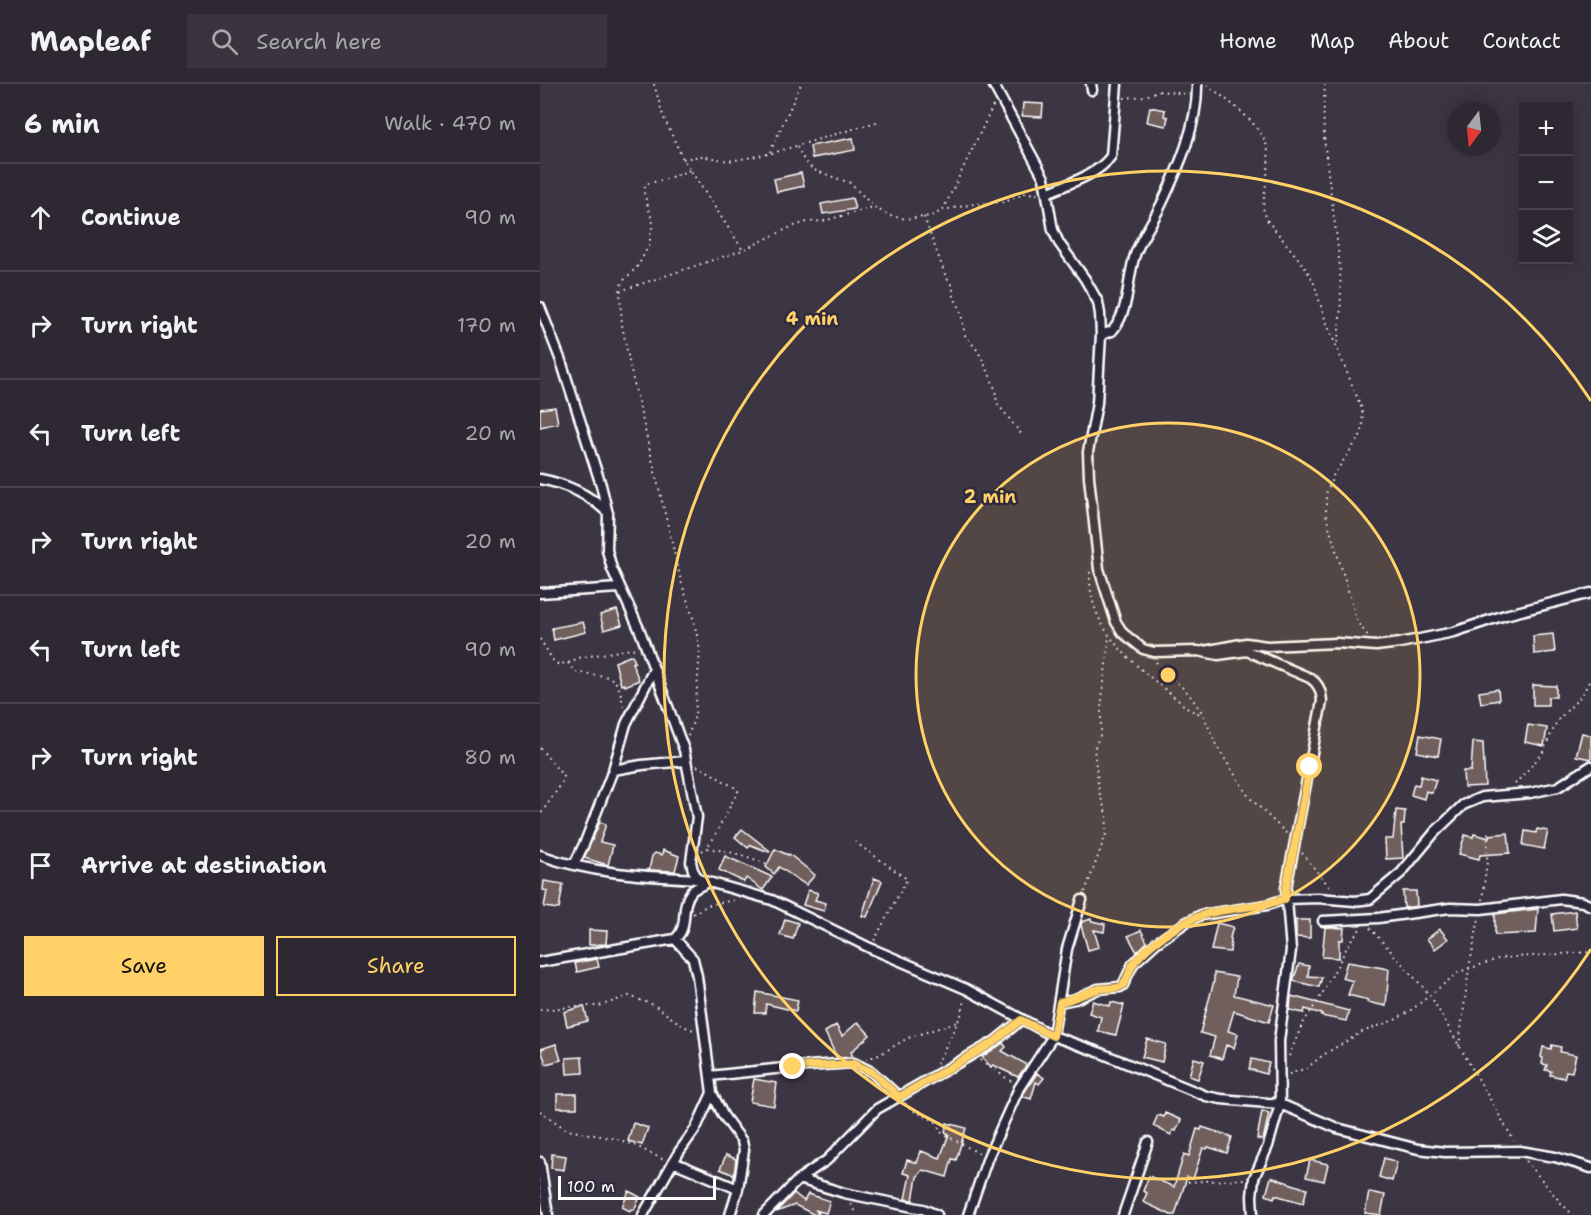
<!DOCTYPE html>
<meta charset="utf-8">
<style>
body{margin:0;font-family:"Shantell Sans",sans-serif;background:#39343e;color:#f1f3f6}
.controls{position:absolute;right:18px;top:18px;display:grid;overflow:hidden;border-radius:0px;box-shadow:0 3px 15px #0003}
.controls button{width:54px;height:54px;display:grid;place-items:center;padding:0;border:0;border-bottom:2px solid #48444d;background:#2d2832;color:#f1f3f6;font:30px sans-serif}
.compass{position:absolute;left:907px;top:18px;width:54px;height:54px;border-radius:50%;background:#2d2832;box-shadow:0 3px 15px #0003;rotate:195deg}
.scale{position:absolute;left:18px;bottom:15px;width:158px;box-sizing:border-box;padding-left:6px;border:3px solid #fff;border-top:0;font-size:16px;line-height:21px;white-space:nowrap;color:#fff;-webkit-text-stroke:4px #2f2a3d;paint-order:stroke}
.stop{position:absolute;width:18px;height:18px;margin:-14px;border:4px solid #ffd166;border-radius:50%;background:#fff}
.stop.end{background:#ffd166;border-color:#fff;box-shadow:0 2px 6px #0008}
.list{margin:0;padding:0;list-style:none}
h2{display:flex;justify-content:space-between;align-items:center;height:78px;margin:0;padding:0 24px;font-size:26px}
h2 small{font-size:20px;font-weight:400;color:#a7a6ac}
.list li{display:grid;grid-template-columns:39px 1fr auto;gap:18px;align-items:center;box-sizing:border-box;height:108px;padding:0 24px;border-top:2px solid #48444d}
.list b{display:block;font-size:22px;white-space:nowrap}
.list em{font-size:20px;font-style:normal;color:#a7a6ac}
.actions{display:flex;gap:12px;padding:18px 24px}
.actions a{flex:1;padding:14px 0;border:2px solid #ffd166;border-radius:0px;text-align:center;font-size:21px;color:#ffd166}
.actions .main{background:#ffd166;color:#111}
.icon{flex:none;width:33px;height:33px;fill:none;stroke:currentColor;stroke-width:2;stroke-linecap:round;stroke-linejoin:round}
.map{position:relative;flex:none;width:1051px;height:1131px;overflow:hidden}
header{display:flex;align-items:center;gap:36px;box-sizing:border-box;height:84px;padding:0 30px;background:#2d2832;border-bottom:2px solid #48444d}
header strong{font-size:28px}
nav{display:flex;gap:33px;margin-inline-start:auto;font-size:21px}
.search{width:420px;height:54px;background:#39343e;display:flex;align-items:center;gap:15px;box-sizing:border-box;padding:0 21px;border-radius:0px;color:#a7a6ac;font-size:22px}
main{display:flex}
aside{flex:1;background:#2d2832}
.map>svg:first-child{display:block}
.building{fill:#6f5f5c;stroke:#fff;stroke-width:1.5}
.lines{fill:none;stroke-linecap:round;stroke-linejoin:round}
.street-casing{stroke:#fff;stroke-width:13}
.path{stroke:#fff;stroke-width:2;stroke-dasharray:1.5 4.5;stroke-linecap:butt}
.street{stroke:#2f2a3d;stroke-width:8}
.route{stroke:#ffd166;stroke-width:8}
.ring{fill:none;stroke:#ffd166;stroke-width:3}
.centre{fill:#ffd166;stroke:#2f2a3d;stroke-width:3}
.ring-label{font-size:18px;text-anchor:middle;font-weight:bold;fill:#ffd166;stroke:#2f2a3d;stroke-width:5;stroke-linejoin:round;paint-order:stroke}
</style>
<header>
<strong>Mapleaf</strong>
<div class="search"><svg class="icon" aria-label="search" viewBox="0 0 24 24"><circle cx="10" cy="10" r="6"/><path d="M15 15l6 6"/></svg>Search here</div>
<nav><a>Home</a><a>Map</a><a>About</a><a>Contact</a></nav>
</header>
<main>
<aside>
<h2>6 min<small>Walk · 470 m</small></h2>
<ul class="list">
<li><svg class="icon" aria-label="ahead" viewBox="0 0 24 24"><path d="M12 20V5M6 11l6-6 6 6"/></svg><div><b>Continue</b></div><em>90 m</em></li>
<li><svg class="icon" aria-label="right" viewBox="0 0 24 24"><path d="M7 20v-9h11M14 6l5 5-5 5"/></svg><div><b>Turn right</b></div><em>170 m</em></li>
<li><svg class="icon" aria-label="left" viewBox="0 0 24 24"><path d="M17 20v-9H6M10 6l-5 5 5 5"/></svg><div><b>Turn left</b></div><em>20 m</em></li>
<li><svg class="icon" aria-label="right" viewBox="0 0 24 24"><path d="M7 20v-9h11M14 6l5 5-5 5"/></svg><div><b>Turn right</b></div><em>20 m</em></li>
<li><svg class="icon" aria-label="left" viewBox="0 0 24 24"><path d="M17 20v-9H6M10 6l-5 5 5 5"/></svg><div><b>Turn left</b></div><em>90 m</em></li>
<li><svg class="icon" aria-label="right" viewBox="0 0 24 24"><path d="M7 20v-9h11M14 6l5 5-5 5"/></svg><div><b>Turn right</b></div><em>80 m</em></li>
<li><svg class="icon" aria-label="arrive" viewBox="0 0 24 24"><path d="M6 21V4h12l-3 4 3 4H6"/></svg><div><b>Arrive at destination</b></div></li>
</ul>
<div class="actions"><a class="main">Save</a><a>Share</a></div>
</aside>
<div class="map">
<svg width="1051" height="1131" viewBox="0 0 1051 1131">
<rect width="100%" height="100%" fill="#3c3543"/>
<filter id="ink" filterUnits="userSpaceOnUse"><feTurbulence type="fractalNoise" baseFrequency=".0167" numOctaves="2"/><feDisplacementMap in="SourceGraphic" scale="12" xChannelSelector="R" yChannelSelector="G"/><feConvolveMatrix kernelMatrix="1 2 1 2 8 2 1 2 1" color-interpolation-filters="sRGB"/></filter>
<g filter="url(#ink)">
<path class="building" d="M483 19 503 20 502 33 482 32Z
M610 23 625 26 624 32 628 33 626 42 607 38Z
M313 54 315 66 272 74 270 62Z
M261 89 264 102 237 108 234 95Z
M312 114 315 125 283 130 281 120Z
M15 323 18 339 0 343V325Z
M77 526 82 541 64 546 60 531Z
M43 538 46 548 14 556 12 544Z
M1013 550 1015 568 994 570 993 552Z
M92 571 95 578 92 579 99 596 85 602 84 600 81 601 75 578Z
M993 601 1016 602V613H1008V621H993Z
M958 605 959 616 941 619 939 608Z
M988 641 1007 644 1004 662 985 658Z
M1042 649 1051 651V675L1036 672Z
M880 651 901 655 898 672 877 668Z
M933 658 943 659 945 702 924 703 923 687H931Z
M881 692 896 696 892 709 886 707 884 715 871 711 874 700 879 701Z
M856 726 865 727 864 741H861L863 774 846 775 845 755H853Z
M60 738 66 740 60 758 73 761 68 781 44 774Z
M202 745 230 767 229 768 211 761 208 764 195 753Z
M997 745 1008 747 1004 765 983 761 985 747 996 749Z
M968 749 970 769 940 771 939 775 919 770 925 751 933 753 934 750 949 754V751Z
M235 765 248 771 249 770 275 791 266 801 239 783 234 790 226 783Z
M123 766 139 772 135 787 109 786 112 772 115 769 122 771Z
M185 772 221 788 232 793 223 806 206 794 204 798 179 786Z
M334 794 342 797 327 833 322 832Z
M4 797 23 800 19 825 4 823 7 807 3 806Z
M268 806 278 809 275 816 286 819 284 827 263 821Z
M863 807H876L877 822 864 824Z
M998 825 996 849 955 851V830Z
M1035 827 1037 844 1014 847 1012 830Z
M245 835 258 839 253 855 240 851Z
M551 835 552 837 565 840 564 848 554 846 559 863 548 866 541 841 542 838Z
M756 836H770V854L756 853Z
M677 839 693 843 690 854 691 855 690 868 671 866Z
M785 843 804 844 803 856H799V874L782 873Z
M900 845 908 855 895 865 887 855Z
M49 846 67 847 66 860 49 861Z
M601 846 607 858 597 868 588 852Z
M57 875 59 883 37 888 35 879Z
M807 878 849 885 846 922 827 918 828 916 808 911 813 897 802 894Z
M759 880 769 882 768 892 782 893 779 903 753 897Z
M674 889 697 893 694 911 734 921 729 938 694 927 688 947 698 950 694 964 686 961 682 975 670 971 675 953 660 949 674 897Z
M217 908 258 916 256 927 226 920 225 929H215Z
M751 912 809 927 806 937 781 932 782 930 765 925 764 929 750 926Z
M553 917 570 922 571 918 584 921 576 951 558 947 561 933 549 929Z
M44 922 48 937 27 942 24 928Z
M318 938 330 951 311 968 313 973 297 974 285 948 296 941 302 952Z
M607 955 626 960 622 978 602 973Z
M463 959 466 963 462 967 484 979 486 982 478 993 453 981 451 983 442 973Z
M16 960 21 976 6 980 1 965Z
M1012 961 1021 963 1020 968 1036 971 1032 988 1026 987 1024 994 1010 991 1011 987 1005 986 1007 981 1002 980 1003 974 1001 973 1003 963 1011 965Z
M42 973 43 989 27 990 26 974Z
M654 974 664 977 658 995 649 992Z
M712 975 729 979 726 990 709 985Z
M497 989 504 994 499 1000 496 998 491 1015 482 1012Z
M214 995 237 999 234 1022 210 1018Z
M17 1010H37V1024H17Z
M722 1027 729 1029 723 1056 717 1055Z
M625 1029 641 1036 636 1047 633 1046 631 1051 613 1042 618 1031 624 1033Z
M93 1039 108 1044 102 1061 88 1057Z
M407 1039 426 1044 416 1076 412 1075 407 1093 383 1086 377 1093 373 1116 365 1115 370 1091 363 1089 367 1076 377 1079 381 1067 400 1074 409 1050 405 1048Z
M662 1043 692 1053 687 1069 668 1063 667 1065 663 1064 653 1095 647 1093 635 1131H631L603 1118 607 1109 603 1107 609 1092 634 1103 644 1070 649 1072 657 1045 661 1046Z
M12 1070 26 1072 24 1086 11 1084Z
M186 1071 196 1075 194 1091 180 1085Z
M844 1074 857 1078 852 1097 839 1093Z
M770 1076 788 1080 784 1097 766 1093Z
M731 1093 767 1105 763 1119 735 1111 734 1114 726 1111Z
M89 1107 100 1113 94 1126 91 1125 90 1127 82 1123Z
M829 1108 845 1111 841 1131 825 1129Z
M254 1109 264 1117 268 1110 290 1117 286 1129 275 1126 279 1129 275 1131 255 1121 236 1128Z"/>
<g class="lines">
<defs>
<path id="street" d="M453 0 504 94 513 146 519 159 545 195 558 218 560 230 561 251 557 319 548 368 549 393 559 485 576 538 583 549 603 565 614 568 658 567 678 571 707 567 770 594C779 600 781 607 782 617L746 804 751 866 739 957 740 1020 728 1062 714 1094 712 1112 713 1131
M551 0 552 6
M507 109C527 100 558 91 571 72L577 0
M0 223 21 277 61 401 68 430 67 466 72 485 100 547 144 666 157 733 151 778 153 786 158 795 232 816 330 864 426 905 513 952 561 969 666 1012 681 1015 740 1020 797 1044 878 1065 905 1068 980 1067 1015 1073 1051 1084
M561 251 572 247C591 226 586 194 596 168 603 151 614 136 622 119 639 83 658 40 657 0
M0 395C27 400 49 410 68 429
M0 509 79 504
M664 567 706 559 727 562 797 559 836 562 860 559 914 548 965 531 1051 509
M73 686 102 681 145 677
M0 771C53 790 102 792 158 795
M34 781 45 758 73 686 86 640 114 585
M783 837 838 834 910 824 941 825 1021 815 1043 818 1051 822
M135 855 153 875 157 892 172 1009 183 1031 202 1057 204 1066 198 1105 190 1131
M0 878 135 855C150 843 139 822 152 807 156 803 163 801 168 798
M520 918 535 915 558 905 580 903 583 901 593 880 616 859 645 839 661 831 727 821 745 815 778 814 815 817 830 815 861 789 895 748 923 721 942 713 990 709 1018 703 1051 682
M170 992 253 983 314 979 332 988 359 1013
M0 1078 8 1131
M133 1078 198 1105
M259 1095 304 1109 383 1125 397 1131
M103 1131 139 1068 156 1044 172 1009
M224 1131 259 1095 287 1076 337 1025 454 958 481 936
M428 1131 448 1073 479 1004 513 952 527 865 542 816
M583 1131 608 1058"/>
</defs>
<use href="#street" class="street-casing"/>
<path class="path" d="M114 0 123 32 143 75 203 166
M785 0C784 17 783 34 784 50 789 120 809 190 797 260
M667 1C687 16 724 41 728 67 730 84 724 106 723 124L727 136 761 178 773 196 785 235 822 325 823 343 820 352 793 392 786 410V430L789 443 818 539 829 553
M584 14 606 12 617 7 649 10
M257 63 265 78 274 86 310 99 334 123 350 132 367 135 384 133 394 131 403 126 434 120 465 118 486 109 498 110
M230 68 261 0
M143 75 161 72 189 77 229 70 340 37
M403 126 454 20
M384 133 406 193 413 203V212L420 224 425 251 438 267 448 287 455 305 457 319 482 351
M80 207 203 166 251 143 267 138 284 137 333 123
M550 488C547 554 605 586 648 625L657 629 663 630
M0 555 14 578 18 580 28 579 38 574 97 564
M616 578 648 609 663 630 676 661 709 713 747 750
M28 579 35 588C66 594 78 585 83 622
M148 652 155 632 160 566 154 537 141 497 91 287 82 241 80 207 82 198 98 182 109 161 113 139 104 109 105 102 109 99 123 96 150 86
M0 664 23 692 22 699 0 731
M157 682C171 688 182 697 196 704L198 707 172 757 166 764
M975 700 1002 670 1017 637 1042 611 1051 594
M315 758 367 795 334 857
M162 767 166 764C188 767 210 772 230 782
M762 769 792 806
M545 808 566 750 567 732 559 708 554 665 561 649V625L569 553
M942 816 947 778 948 745
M153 830 168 821 195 816
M830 844 890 911 974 1057
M0 926 41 922H59L89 912 114 921 143 942 156 947
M919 962 929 884 939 834
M749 972 762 941 782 910 811 856 820 845
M326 975 339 971 368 954 417 938
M440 976 472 998
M397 980 422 929 425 914
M749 990 767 984 783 971 822 948 857 935 874 924 919 888 961 874 1051 868
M365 1019 372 1026 395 1037 402 1049 440 1070
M0 1027 27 1046 77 1055 94 1061 124 1076
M986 1077 1021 1119 1033 1131
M648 1098 705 1095
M311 1120 316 1131"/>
<use href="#street" class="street"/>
</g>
</g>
<g class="lines" filter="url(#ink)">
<path class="route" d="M253 983 314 980 332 988 359 1013 454 958 481 936 513 952 520 918C534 915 546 908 559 905 566 903 577 906 582 902 587 898 589 887 592 882 604 864 628 848 646 838 676 822 713 826 745 815L746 804 770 683"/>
</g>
<circle cx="628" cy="591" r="252" fill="#ffd166" fill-opacity=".12"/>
<g class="ring">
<circle cx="628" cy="591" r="252"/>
<path d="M1051 865A504 504 0 1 1 1051 317"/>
</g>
<circle cx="628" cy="591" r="9" class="centre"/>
<g class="ring-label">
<text x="272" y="241">4 min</text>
<text x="450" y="419">2 min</text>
</g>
</svg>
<div class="controls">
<button>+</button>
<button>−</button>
<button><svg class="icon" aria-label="layers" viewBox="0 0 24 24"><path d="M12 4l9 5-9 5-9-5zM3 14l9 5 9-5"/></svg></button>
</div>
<svg class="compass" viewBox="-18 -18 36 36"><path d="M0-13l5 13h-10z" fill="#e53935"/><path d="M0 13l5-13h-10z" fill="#a7a6ac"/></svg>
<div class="scale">100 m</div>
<div class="stop" style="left:770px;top:683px"></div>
<div class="stop end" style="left:253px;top:983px"></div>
</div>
</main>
